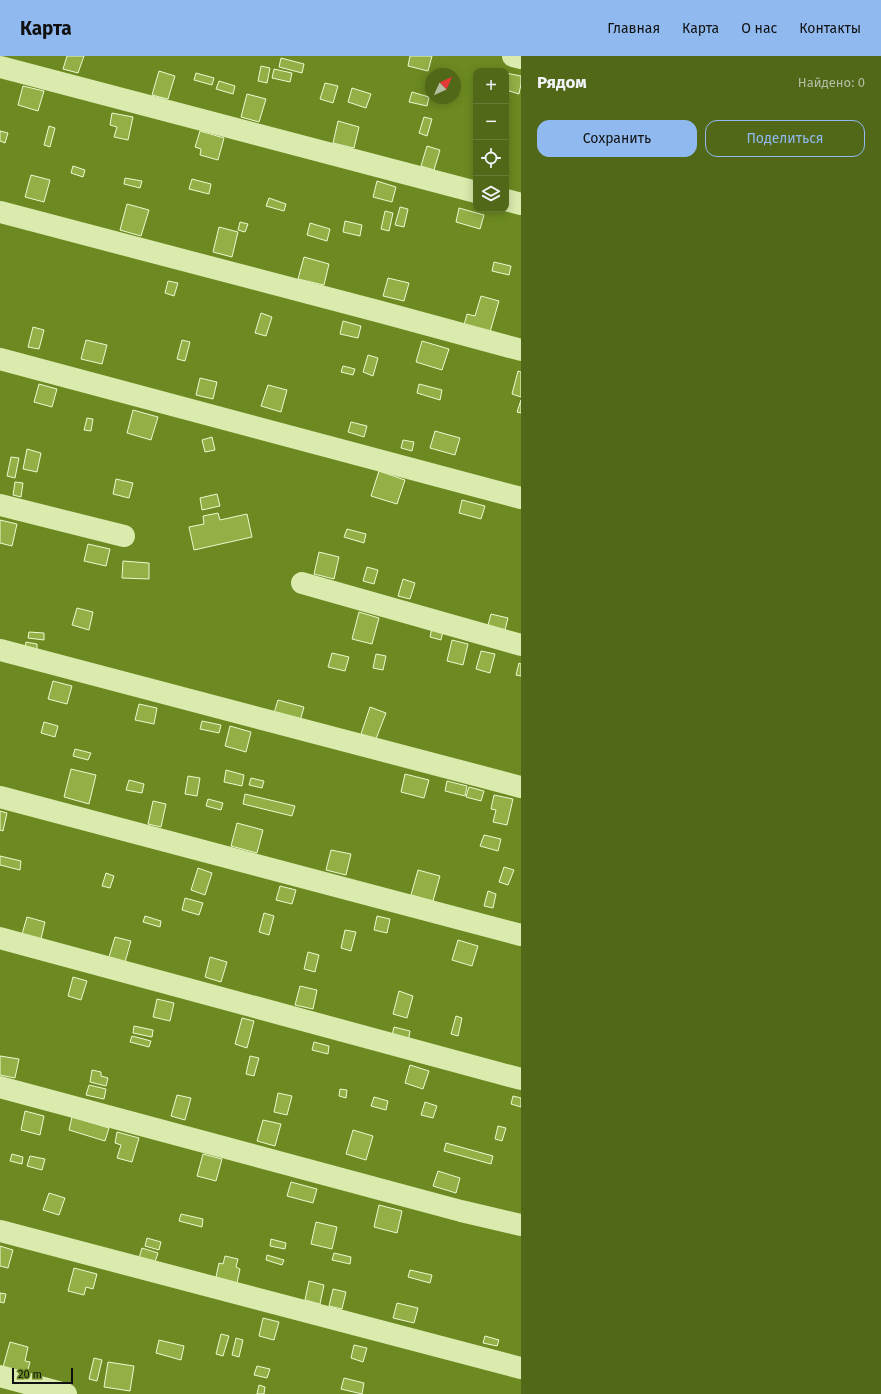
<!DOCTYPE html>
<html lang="ru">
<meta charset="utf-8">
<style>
body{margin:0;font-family:"Fira Sans",sans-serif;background:#576e22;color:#f1f3f6}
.controls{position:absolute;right:12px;top:12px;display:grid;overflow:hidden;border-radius:8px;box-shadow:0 2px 10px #0003}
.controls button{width:36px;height:36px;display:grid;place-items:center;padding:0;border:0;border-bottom:1px solid #677b38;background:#516819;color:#f1f3f6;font:20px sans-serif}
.compass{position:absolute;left:425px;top:12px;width:36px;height:36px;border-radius:50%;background:#516819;box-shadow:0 2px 10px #0003;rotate:45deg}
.scale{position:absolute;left:12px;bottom:10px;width:61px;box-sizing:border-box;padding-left:4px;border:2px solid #111;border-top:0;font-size:11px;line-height:14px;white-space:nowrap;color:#111;-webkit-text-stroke:3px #6c8a21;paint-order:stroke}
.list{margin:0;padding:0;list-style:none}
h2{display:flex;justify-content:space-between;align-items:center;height:52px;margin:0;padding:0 16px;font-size:17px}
h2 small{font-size:13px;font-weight:400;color:#b4bea2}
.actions{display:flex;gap:8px;padding:12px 16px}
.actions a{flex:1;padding:9px 0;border:1px solid #90b9f0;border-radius:12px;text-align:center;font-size:14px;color:#90b9f0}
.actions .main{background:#90b9f0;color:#111}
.icon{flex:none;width:22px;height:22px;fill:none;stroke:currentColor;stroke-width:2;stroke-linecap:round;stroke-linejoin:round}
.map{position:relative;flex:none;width:521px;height:1338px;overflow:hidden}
header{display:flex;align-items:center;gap:24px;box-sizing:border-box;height:56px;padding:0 20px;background:#90b9f0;color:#111}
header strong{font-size:19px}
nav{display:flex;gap:22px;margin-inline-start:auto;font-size:14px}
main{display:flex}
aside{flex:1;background:#516819}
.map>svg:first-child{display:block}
.building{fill:#92b046;stroke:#eef8d2}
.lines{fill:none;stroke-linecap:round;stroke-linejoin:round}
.minor{stroke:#daebad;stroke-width:22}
</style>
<header>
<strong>Карта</strong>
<nav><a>Главная</a><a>Карта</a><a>О нас</a><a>Контакты</a></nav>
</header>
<main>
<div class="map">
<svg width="521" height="1338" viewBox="0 0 521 1338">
<rect width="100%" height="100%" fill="#6c8a21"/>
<path class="building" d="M67 0H84L78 17 63 13Z
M410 0H432L428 15 408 10Z
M281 2 304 8 302 17 279 11Z
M261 10 270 12 267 27 258 25Z
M274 13 292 17 290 26 272 22Z
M159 15 175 20 168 43 152 39Z
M196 17 214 22 212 29 194 24Z
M506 17 521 20V28L519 38 506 34Z
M219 25 235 30 233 38 216 33Z
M325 27 338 30 333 47 320 43Z
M23 30 44 35 38 55 18 49Z
M352 32 371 38 366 52 348 46Z
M412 36 429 41 427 50 409 46Z
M247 38 266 43 259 66 241 61Z
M112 57 133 61 128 84 114 81 117 71 110 69Z
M424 61 432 63 427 80 419 77Z
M338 65 359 71 354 92 333 87Z
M49 70 55 72 50 91 44 89Z
M0 75 8 77 5 87 0 85Z
M200 75 224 82 218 104 200 99 201 93 195 91Z
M427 90 440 94 434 114 421 110Z
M73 110 85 114 83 121 71 117Z
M31 119 50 124 44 146 25 141Z
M125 122 142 125 140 132 124 128Z
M192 123 211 128 209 138 189 133Z
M377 125 396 131 392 146 373 141Z
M269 142 286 148 284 155 266 150Z
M127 148 149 154 141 180 120 174Z
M400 151 408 153 404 171 395 169Z
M459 152 484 159 480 173 456 166Z
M385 155 393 157 389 175 381 173Z
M345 165 362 169 360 180 343 176Z
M240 166 248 168 245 176 238 174Z
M310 167 330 173 327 185 307 179Z
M219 171 238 176 232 201 213 196Z
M304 201 329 208 324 229 298 223Z
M494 206 511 210 509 219 492 215Z
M388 222 409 227 404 245 383 240Z
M168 225 178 227 174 240 165 237Z
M481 240 499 245 490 276 464 269 467 258 475 260Z
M261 257 272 261 266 280 255 277Z
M343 265 361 270 358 282 340 278Z
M33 271 44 274 39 293 28 291Z
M86 284 107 289 102 308 81 303Z
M182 284 190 286 185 305 177 303Z
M422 285 449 293 442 314 416 306Z
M368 299 378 302 373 320 363 316Z
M343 310 355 313 353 319 341 316Z
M518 315 521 316V341L512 338Z
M200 322 217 326 213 343 196 339Z
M39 328 57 333 52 351 34 346Z
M419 328 442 334 440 344 417 337Z
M268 329 287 334 281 356 261 350Z
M521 344V357L517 356Z
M133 354 158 361 151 384 127 377Z
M87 362 93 363 91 375 84 374Z
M351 366 367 370 364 381 348 376Z
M435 375 460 382 455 399 430 392Z
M212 381 215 394 205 396 202 384Z
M403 384 414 386 412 395 401 392Z
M27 393 41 397 37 416 23 413Z
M11 401 19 402 15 422 7 420Z
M379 415 405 424 397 448 371 440Z
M116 423 133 427 129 442 113 438Z
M15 426 23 427 21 441 13 439Z
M217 438 220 450 202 454 200 442Z
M462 444 485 450 481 463 459 457Z
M218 457 220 464 247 458 252 481 194 494 189 471 204 468 203 460Z
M0 464 17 468 12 490 0 487Z
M347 473 366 478 364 487 344 481Z
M88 488 110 493 106 510 84 505Z
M319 496 339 501 334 523 314 518Z
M123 505 149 507V523L122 522Z
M367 511 378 514 374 528 363 525Z
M403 523 415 527 410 543 398 540Z
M77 552 93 556 89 574 72 569Z
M359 556 379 562 372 588 352 583Z
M491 558 508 562 505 574 488 569Z
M432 572 443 575 441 584 430 581Z
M29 576 44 577V584L28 582Z
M452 584 468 588 463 609 447 605Z
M26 586 37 588V595L25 593Z
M481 595 495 598 490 617 476 613Z
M332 597 349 601 345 615 328 611Z
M376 598 386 600 383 614 373 612Z
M519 607 521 608V620L516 619Z
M53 625 72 630 67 648 48 643Z
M278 644 304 651 300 665 274 657Z
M139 648 157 652 154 668 135 664Z
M370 651 386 657 376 683 361 678Z
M202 665 221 669 219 677 200 673Z
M44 666 58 670 55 681 41 677Z
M230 670 251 676 246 696 225 690Z
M75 693 91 697 88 704 73 700Z
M71 713 96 719 89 748 64 741Z
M226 714 244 719 242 730 224 726Z
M405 718 429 724 424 742 401 736Z
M188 720 200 722 197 740 185 738Z
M251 722 264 725 262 732 249 729Z
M129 724 144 728 142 737 126 734Z
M447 725 467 730 465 740 445 735Z
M469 731 484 735 481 745 466 741Z
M245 738 295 750 292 760 243 748Z
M494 739 513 743 507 769 493 766 496 754 491 753Z
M208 743 223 747 221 754 206 750Z
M153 745 166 748 161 771 148 768Z
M0 755 7 757 3 775 0 774Z
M237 767 263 774 257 797 231 790Z
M484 779 501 783 498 795 480 790Z
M331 794 351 798 346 819 326 814Z
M0 800 21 805 20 814 0 809Z
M504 811 514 814 508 829 499 826Z
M198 812 212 817 205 839 191 834Z
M418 814 440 820 433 845 411 839Z
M106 817 114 820 110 832 102 830Z
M280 830 296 834 292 848 276 844Z
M488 835 496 838 493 852 484 850Z
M185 842 203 847 199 859 182 854Z
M264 857 274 860 269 879 259 876Z
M145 860 161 865 160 871 143 866Z
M377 860 390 863 387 877 374 874Z
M27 861 45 866 41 883 22 878Z
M345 874 356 876 351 895 341 892Z
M115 881 131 885 125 906 109 901Z
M458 884 478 890 472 910 452 904Z
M308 896 319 899 315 916 304 913Z
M210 901 227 906 221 926 205 921Z
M73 921 87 925 81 944 68 940Z
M300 930 317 934 313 953 295 949Z
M399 935 413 940 407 962 393 958Z
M157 943 174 947 170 965 153 961Z
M456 960 462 962 458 980 451 978Z
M242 962 254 965 247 992 235 988Z
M134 970 153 974 152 981 133 977Z
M394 971 410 975 408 987 391 983Z
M132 980 151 985 149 991 130 986Z
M314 986 329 990 328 998 312 994Z
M0 1000 19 1003 15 1022 0 1019Z
M250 1000 259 1002 254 1020 246 1018Z
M410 1009 429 1015 423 1033 405 1027Z
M92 1014 101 1016V1020L108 1022 106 1030 90 1026Z
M89 1029 106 1033 104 1043 86 1039Z
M340 1033 347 1034 346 1042 339 1040Z
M278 1037 292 1040 287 1059 274 1056Z
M177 1039 191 1042 185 1064 171 1060Z
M513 1040 521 1042V1051L511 1048Z
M374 1041 388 1045 386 1054 371 1050Z
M425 1046 437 1050 433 1062 421 1059Z
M25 1055 44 1060 40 1079 21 1074Z
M72 1061 109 1072 105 1085 69 1074Z
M263 1064 281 1068 275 1090 257 1085Z
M498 1070 506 1072 502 1085 495 1083Z
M353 1074 373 1080 366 1104 346 1098Z
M117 1076 139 1082 132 1106 117 1102 121 1089 115 1087Z
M446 1087 493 1100 491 1108 444 1095Z
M12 1098 23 1101 22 1108 10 1105Z
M203 1098 222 1103 216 1125 197 1120Z
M30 1100 45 1103 42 1114 27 1110Z
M438 1115 460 1122 456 1137 433 1130Z
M291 1126 317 1133 313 1147 287 1140Z
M49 1137 65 1142 59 1159 43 1154Z
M379 1149 402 1155 397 1177 374 1171Z
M181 1158 203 1163 202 1171 179 1165Z
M316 1166 337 1171 332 1193 311 1188Z
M147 1182 161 1186 159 1194 145 1190Z
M271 1183 286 1187 285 1193 270 1190Z
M0 1190 13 1194 8 1212 0 1210Z
M142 1192 158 1197 155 1206 139 1202Z
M334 1197 351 1201 350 1208 332 1204Z
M267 1199 284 1204 282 1209 266 1204Z
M225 1200 238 1203 236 1211 240 1213 237 1227 216 1221 219 1207 223 1208Z
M74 1212 97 1218 93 1233 86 1231 84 1239 68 1235Z
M410 1214 432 1219 430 1227 408 1221Z
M309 1225 324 1229 320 1248 305 1244Z
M333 1233 346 1236 342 1253 329 1250Z
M0 1237 6 1238 4 1247 0 1246Z
M397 1247 418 1252 414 1267 393 1262Z
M263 1262 279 1266 274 1284 259 1280Z
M221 1278 229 1280 223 1300 216 1298Z
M485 1280 499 1284 497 1290 483 1287Z
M236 1282 243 1284 239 1301 232 1299Z
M159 1284 184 1290 181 1304 156 1297Z
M10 1286 28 1291 25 1305 30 1306 27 1317 3 1311Z
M354 1289 367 1292 363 1306 351 1302Z
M94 1302 102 1304 97 1325 89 1323Z
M108 1306 134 1310 130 1335 104 1331Z
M257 1310 270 1313 267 1322 254 1319Z
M344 1322 364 1327 362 1338 341 1333Z
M259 1329 265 1331 264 1338H257Z"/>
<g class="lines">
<path class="minor" d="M513 0 521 2
M0 11 476 136
M506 144 521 148
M0 156 381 256 521 294
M0 303 521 442
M0 449 124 480
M302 527 521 589
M0 594 521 731
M0 741 521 879
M0 882 521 1023
M0 1031 461 1155 521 1169
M0 1175 521 1312
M0 1320 66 1338"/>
</g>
</svg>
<div class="controls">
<button>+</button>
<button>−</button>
<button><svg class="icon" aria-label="locate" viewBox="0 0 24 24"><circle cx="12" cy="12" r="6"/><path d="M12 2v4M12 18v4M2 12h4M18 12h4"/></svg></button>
<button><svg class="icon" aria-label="layers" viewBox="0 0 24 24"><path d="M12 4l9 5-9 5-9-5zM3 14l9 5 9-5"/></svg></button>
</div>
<svg class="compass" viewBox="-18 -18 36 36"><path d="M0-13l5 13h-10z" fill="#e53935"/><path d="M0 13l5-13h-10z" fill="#b4bea2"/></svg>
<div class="scale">20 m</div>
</div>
<aside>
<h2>Рядом<small>Найдено: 0</small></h2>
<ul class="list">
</ul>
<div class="actions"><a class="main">Сохранить</a><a>Поделиться</a></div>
</aside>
</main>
